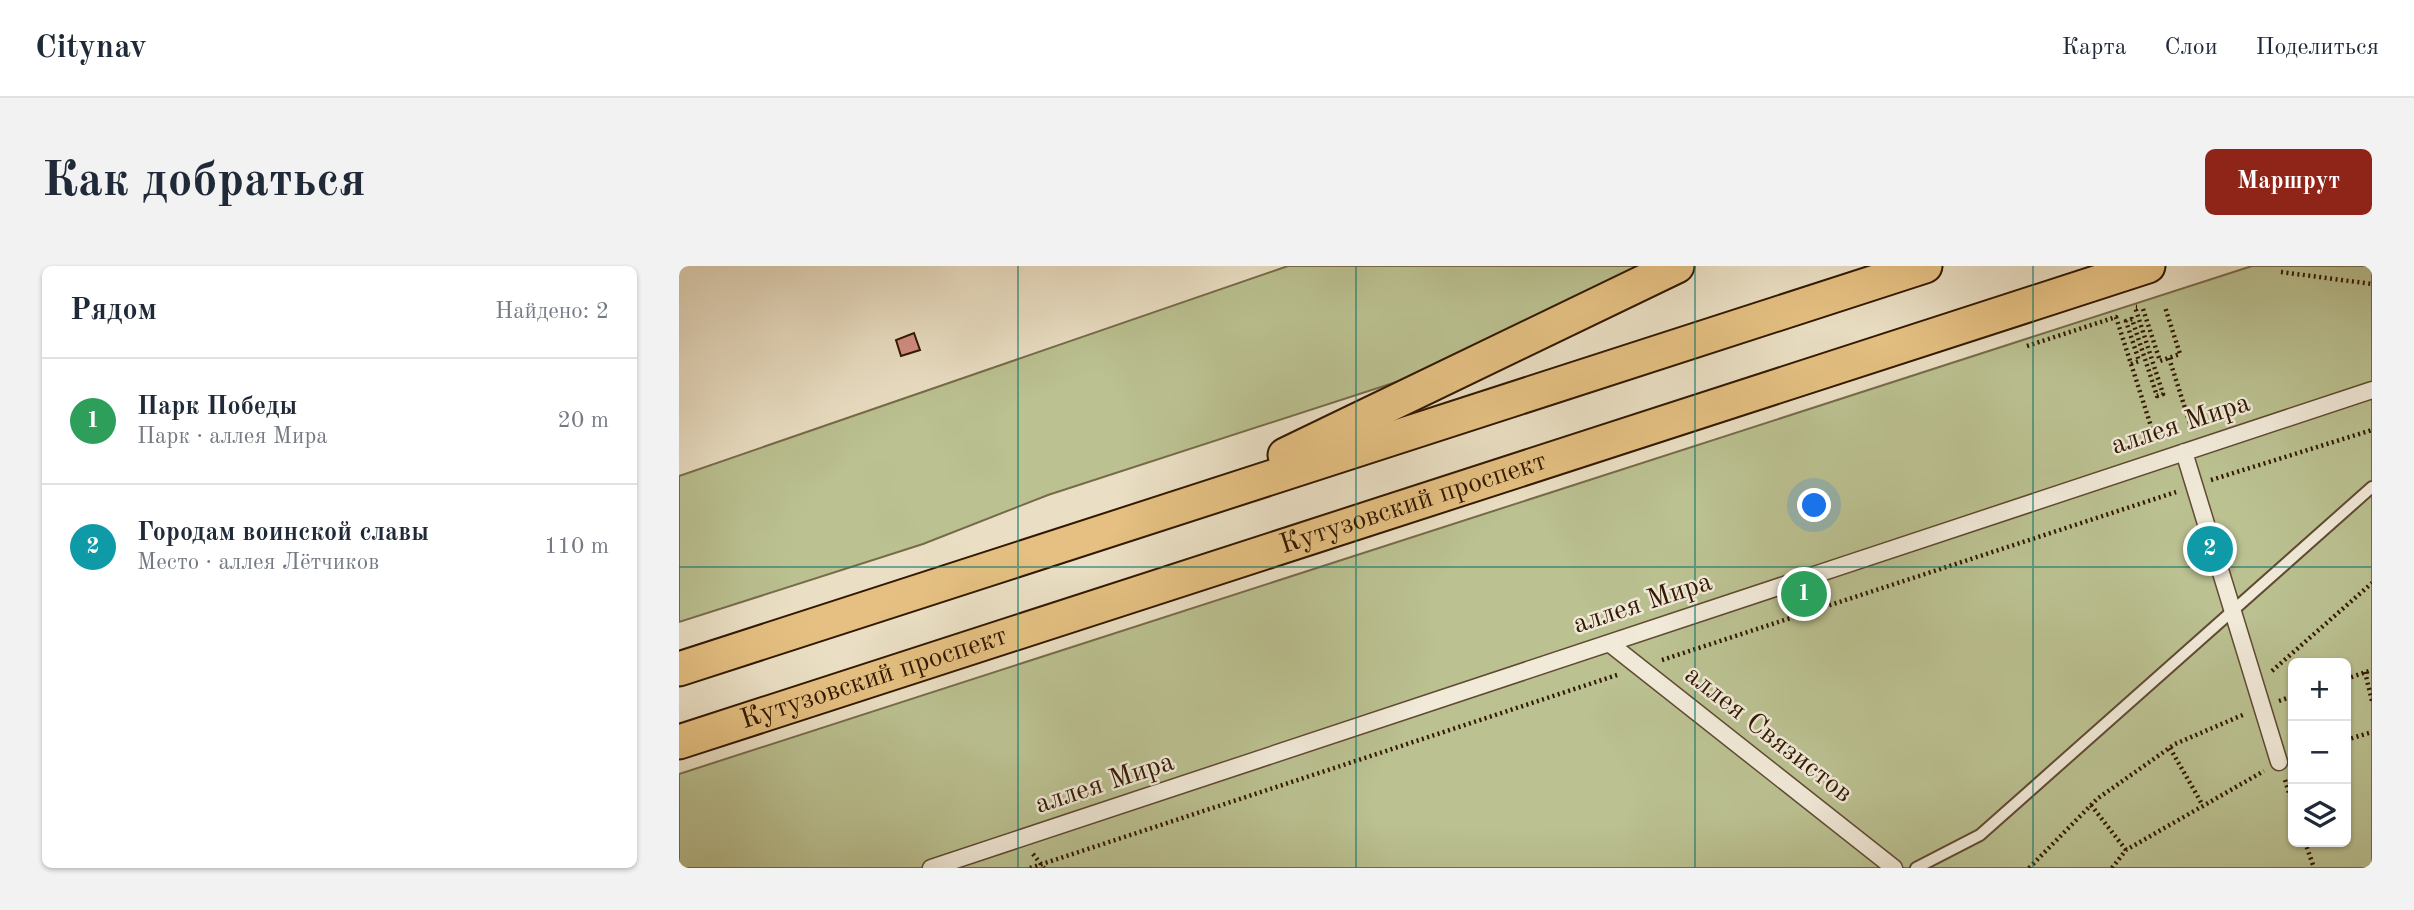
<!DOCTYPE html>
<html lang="ru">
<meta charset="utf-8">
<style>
body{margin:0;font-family:"Old Standard TT",serif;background:#f2f2f3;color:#1f2937}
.controls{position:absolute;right:21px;bottom:21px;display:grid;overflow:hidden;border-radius:10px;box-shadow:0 2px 5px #0004}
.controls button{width:63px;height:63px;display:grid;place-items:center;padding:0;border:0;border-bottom:2px solid #e0e1e3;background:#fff;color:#1f2937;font:35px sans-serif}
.you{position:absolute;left:1136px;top:240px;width:24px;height:24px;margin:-18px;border:5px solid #fff;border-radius:50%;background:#1a73e8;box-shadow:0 0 0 10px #1a73e833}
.badge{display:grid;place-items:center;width:46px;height:46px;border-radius:50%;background:#8f2418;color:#fff;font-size:23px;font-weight:700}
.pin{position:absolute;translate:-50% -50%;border:4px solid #fff;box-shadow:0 2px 7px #0006}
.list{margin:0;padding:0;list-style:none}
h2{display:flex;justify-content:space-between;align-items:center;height:91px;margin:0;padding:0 28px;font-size:30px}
h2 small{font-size:23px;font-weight:400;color:#747a83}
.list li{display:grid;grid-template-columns:46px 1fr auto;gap:21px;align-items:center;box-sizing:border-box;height:126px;padding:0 28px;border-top:2px solid #e0e1e3}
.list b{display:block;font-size:26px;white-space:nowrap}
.list p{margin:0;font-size:23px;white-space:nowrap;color:#747a83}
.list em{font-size:23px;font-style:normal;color:#747a83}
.icon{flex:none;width:38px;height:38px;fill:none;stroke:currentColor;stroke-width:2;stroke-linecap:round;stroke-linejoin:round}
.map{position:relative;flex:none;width:1693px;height:602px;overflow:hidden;border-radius:10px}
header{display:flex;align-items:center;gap:42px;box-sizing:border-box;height:98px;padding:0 35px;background:#fff;border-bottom:2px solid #e0e1e3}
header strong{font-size:33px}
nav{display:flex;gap:38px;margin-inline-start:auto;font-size:24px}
.intro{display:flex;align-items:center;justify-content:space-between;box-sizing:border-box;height:168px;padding:0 42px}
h1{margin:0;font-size:49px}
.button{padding:18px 32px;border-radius:10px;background:#8f2418;color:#fff;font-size:24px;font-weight:700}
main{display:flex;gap:42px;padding:0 42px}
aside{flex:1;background:#fff;border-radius:10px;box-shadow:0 2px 5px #0004}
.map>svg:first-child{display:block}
.green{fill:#bbc191;stroke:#766c49;stroke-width:2;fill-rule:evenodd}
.building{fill:#d38f85;stroke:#321801;stroke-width:2}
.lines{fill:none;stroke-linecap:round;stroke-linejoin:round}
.service-casing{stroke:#604a32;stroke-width:14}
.pedestrian-casing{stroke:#604a32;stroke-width:19}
.primary-casing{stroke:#321801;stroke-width:37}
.path{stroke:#321801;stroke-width:4.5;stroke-dasharray:2 3.5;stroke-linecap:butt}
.service{stroke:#f1ead9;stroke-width:10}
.pedestrian{stroke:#f1ead9;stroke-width:16}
.primary{stroke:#e5c082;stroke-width:33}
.grid{fill:none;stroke:#0f766e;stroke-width:2;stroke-opacity:0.55}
.labels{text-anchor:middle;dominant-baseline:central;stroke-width:5;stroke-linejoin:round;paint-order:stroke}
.street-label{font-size:28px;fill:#321801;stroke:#f1ead9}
</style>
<header>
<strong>Citynav</strong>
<nav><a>Карта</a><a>Слои</a><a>Поделиться</a></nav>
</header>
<div class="intro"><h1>Как добраться</h1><a class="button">Маршрут</a></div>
<main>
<aside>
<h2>Рядом<small>Найдено: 2</small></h2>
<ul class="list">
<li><span class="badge" style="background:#2e9e5b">1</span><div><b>Парк Победы</b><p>Парк · аллея Мира</p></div><em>20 m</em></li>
<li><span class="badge" style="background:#0f9aa8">2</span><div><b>Городам воинской славы</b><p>Место · аллея Лётчиков</p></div><em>110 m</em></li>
</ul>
</aside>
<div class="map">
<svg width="1693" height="602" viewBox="0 0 1693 602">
<rect width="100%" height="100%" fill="#eadfc4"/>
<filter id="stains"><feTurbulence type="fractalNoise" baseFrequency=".00286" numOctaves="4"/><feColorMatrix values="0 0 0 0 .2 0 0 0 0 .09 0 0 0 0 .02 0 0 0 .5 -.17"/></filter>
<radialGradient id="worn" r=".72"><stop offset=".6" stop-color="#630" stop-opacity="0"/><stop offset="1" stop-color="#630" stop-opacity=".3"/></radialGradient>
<path class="green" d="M609 0H967L745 107 369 229 244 278 0 356V210Z
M1573 0H1693V602H0V508ZM1614 397H1667V576H1614Z"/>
<path class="building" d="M235 67 241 84 222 90 217 74Z"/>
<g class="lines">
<defs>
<path id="service" d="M1237 602 1301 569 1693 221"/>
<path id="pedestrian" d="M1505 186 1600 496
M930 377 1215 602
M252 602 1693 124"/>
<g id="primary">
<path d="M606 189 998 0"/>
<path d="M0 403 1246 0"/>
<path id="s1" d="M0 476 1469 0"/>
</g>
</defs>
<use href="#service" class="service-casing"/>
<use href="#pedestrian" class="pedestrian-casing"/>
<use href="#primary" class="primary-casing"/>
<path class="path" d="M1602 6 1693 18
M1464 43 1481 95 1501 88 1486 41
M1348 80 1437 51 1477 176
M1490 92 1513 164
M1452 98 1460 95 1447 55 1453 53 1478 130 1484 128 1456 41H1458
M1532 214 1693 164
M983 394 1497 226
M1593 405 1693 317
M1686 406 1693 435
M1667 413 1693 404
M1600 435 1614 430
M1667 474 1693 466
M1491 482 1523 538
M1606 514 1614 540
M1412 539 1447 584
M1626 576 1635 602
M354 588 365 602
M351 602 938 409
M1350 602 1418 533 1496 478 1566 448
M1433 602 1447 584 1585 505"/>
<use href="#service" class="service"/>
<use href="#pedestrian" class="pedestrian"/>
<use href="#primary" class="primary"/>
</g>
<path class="grid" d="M339 0V602M677 0V602M1016 0V602M1354 0V602M0 301H1693"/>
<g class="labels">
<g class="street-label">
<text transform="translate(1502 159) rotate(-18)">аллея Мира</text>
<text stroke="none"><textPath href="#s1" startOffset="772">Кутузовский проспект</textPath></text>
<text transform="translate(964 338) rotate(-18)">аллея Мира</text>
<text stroke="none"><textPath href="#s1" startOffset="205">Кутузовский проспект</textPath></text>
<text transform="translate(1089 469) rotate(38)">аллея Связистов</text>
<text transform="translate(426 518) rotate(-18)">аллея Мира</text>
</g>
</g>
<rect width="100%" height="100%" filter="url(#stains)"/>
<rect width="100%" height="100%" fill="url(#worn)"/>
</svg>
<div class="controls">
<button>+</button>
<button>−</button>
<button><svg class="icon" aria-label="layers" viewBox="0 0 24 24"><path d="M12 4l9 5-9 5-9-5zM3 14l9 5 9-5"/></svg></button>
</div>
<div class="you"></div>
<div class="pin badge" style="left:1125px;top:328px;background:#2e9e5b">1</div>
<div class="pin badge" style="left:1531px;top:283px;background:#0f9aa8">2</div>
</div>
</main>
